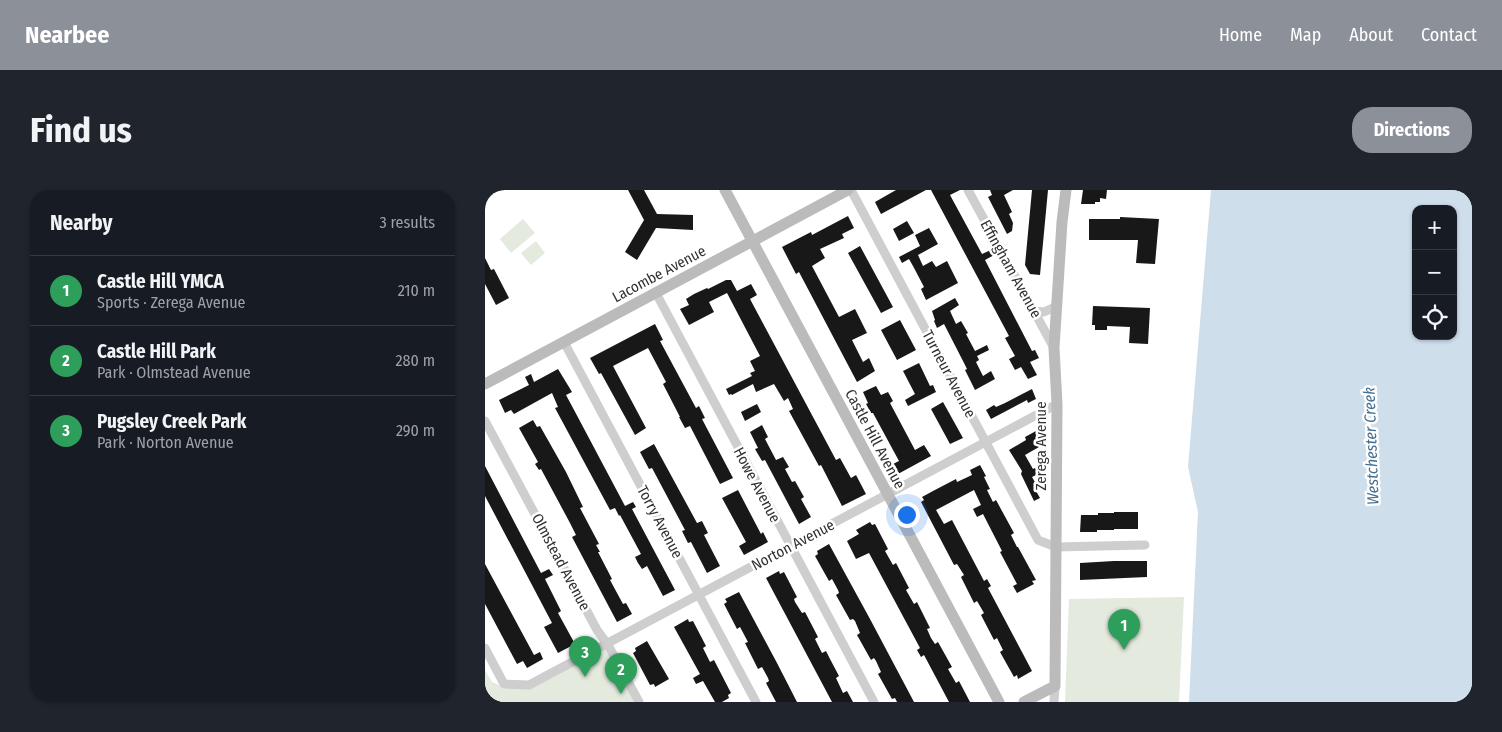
<!DOCTYPE html>
<meta charset="utf-8">
<style>
body{margin:0;font-family:"Fira Sans Condensed",sans-serif;background:#20242c;color:#f1f3f6}
.controls{position:absolute;right:15px;top:15px;display:grid;overflow:hidden;border-radius:10px;box-shadow:0 1px 4px #0004}
.controls button{width:45px;height:45px;display:grid;place-items:center;padding:0;border:0;border-bottom:1px solid #363941;background:#171b24;color:#f1f3f6;font:25px sans-serif}
.you{position:absolute;left:421px;top:324px;width:18px;height:18px;margin:-12px;border:4px solid #fff;border-radius:50%;background:#1a73e8;box-shadow:0 0 0 8px #1a73e833}
.badge{display:grid;place-items:center;width:32px;height:32px;border-radius:50%;background:#8c9099;color:#fff;font-size:16px;font-weight:700}
.pin{position:absolute;translate:-50% -41px;filter:drop-shadow(0 1px 2px #0008)}
.pin::after{content:'';position:absolute;top:26px;width:18px;height:15px;background:inherit;clip-path:polygon(0 0,100% 0,50% 100%)}
.list{margin:0;padding:0;list-style:none}
h2{display:flex;justify-content:space-between;align-items:center;height:65px;margin:0;padding:0 20px;font-size:21px}
h2 small{font-size:16px;font-weight:400;color:#9ea1a6}
.list li{display:grid;grid-template-columns:32px 1fr auto;gap:15px;align-items:center;box-sizing:border-box;height:70px;padding:0 20px;border-top:1px solid #363941}
.list b{display:block;font-size:19px;white-space:nowrap}
.list p{margin:0;font-size:16px;white-space:nowrap;color:#9ea1a6}
.list em{font-size:16px;font-style:normal;color:#9ea1a6}
.icon{flex:none;width:28px;height:28px;fill:none;stroke:currentColor;stroke-width:2;stroke-linecap:round;stroke-linejoin:round}
.map{position:relative;flex:none;width:987px;height:512px;overflow:hidden;border-radius:20px}
header{display:flex;align-items:center;gap:30px;box-sizing:border-box;height:70px;padding:0 25px;background:#8c9099;color:#fff}
header strong{font-size:24px}
nav{display:flex;gap:28px;margin-inline-start:auto;font-size:18px}
.intro{display:flex;align-items:center;justify-content:space-between;box-sizing:border-box;height:120px;padding:0 30px}
h1{margin:0;font-size:35px}
.button{padding:12px 22px;border-radius:20px;background:#8c9099;color:#fff;font-size:18px;font-weight:700}
main{display:flex;gap:30px;padding:0 30px}
aside{flex:1;background:#171b24;border-radius:20px;box-shadow:0 1px 4px #0004}
.map>svg:first-child{display:block}
.green{fill:#e4eade}
.water{fill:#cedeeb;fill-rule:evenodd}
.building{fill:#181818}
.lines{fill:none;stroke-linecap:round;stroke-linejoin:round}
.street{stroke:#cecece;stroke-width:9}
.secondary{stroke:#bbb;stroke-width:11}
.labels{text-anchor:middle;dominant-baseline:central;stroke-width:5;stroke-linejoin:round;paint-order:stroke}
.street-label{font-size:15px;fill:#313131;stroke:#fff}
.water-label{font-size:16px;font-style:italic;fill:#436d8f;stroke:#fff}
</style>
<header>
<strong>Nearbee</strong>
<nav><a>Home</a><a>Map</a><a>About</a><a>Contact</a></nav>
</header>
<div class="intro"><h1>Find us</h1><a class="button">Directions</a></div>
<main>
<aside>
<h2>Nearby<small>3 results</small></h2>
<ul class="list">
<li><span class="badge" style="background:#2e9e5b">1</span><div><b>Castle Hill YMCA</b><p>Sports · Zerega Avenue</p></div><em>210 m</em></li>
<li><span class="badge" style="background:#2e9e5b">2</span><div><b>Castle Hill Park</b><p>Park · Olmstead Avenue</p></div><em>280 m</em></li>
<li><span class="badge" style="background:#2e9e5b">3</span><div><b>Pugsley Creek Park</b><p>Park · Norton Avenue</p></div><em>290 m</em></li>
</ul>
</aside>
<div class="map">
<svg width="987" height="512" viewBox="0 0 987 512">
<rect width="100%" height="100%" fill="#fff"/>
<path class="green" d="M38 29 50 43 26 63 15 49Z
M51 51 60 63 46 75 36 63Z
M699 407 694 512H580L584 409Z
M120 459 149 512H0V480L7 492 16 496 38 498Z"/>
<path class="water" d="M726 0H987V512H704L713 322 703 277ZM931 19H968V146H931Z"/>
<path class="building" d="M143 0H159L172 24 208 25V40L171 38 152 70 140 62 159 30Z
M411 0H441L396 24 390 12Z
M446 0H475L465 5 497 64 508 59 511 64 500 70 547 161 550 160 554 168 545 172 552 185 543 189 536 177 530 180 524 169 530 166 520 148 524 146Z
M505 0H528L519 5 527 22 524 24 528 33 527 41 522 44 503 7 507 5Z
M547 0H563L555 85 545 84 540 75Z
M598 0H622L621 9 615 8V12H610V14H596Z
M363 26 369 38 357 44 359 48 335 59 340 68 327 76 354 127 370 119 382 143 367 150 378 172 384 168 390 181 372 192 314 82 311 84 297 57 326 42 327 45Z
M635 27 674 29 670 74 651 73 653 50H604V29H635Z
M422 31 429 43 414 51 408 39Z
M444 38 453 54 433 65 438 76 447 71 451 77 462 71 473 93 441 110 436 99 439 97 428 76 424 69 417 73 414 67 435 56 430 45Z
M375 56 408 117 396 123 363 63Z
M0 68 6 80 9 79 24 108 11 115 0 94Z
M241 90H246L252 101 266 94 272 105 265 109 351 270 355 268 366 288 371 285 381 304 357 316 336 275 334 276 304 221 308 219 303 208 299 211 289 194 271 202 268 194 247 205 246 204 244 205 241 199 267 186 265 183 270 181 265 171 275 166 242 103 224 112 229 122 204 135 195 119 204 115 201 109 209 104 222 98 223 99Z
M470 108 474 115 465 121 471 134 476 131 483 143 481 144 490 161 502 155 504 160 492 166 494 170 491 172 498 186 506 181 510 189 490 200 480 180 482 179 478 171 459 134 452 138 449 131 450 130 447 121Z
M608 116 665 118 663 154 644 153 645 137 622 136V140H610V135H607Z
M415 130 431 160 412 170 396 140Z
M170 134 178 150 175 151 211 218 214 216 220 228 217 229 248 288 235 294 205 236 200 238 194 227H195L178 194 181 192 163 158 128 176 161 238 150 245 116 183 114 184 105 168Z
M434 173 445 196 448 195 451 202 423 216 420 210 430 204 418 181Z
M73 179 87 202 81 205 88 218 140 316 148 312 151 317 147 319 190 400 178 406 162 376 157 379 153 373 150 367 156 364 135 325 134 326 130 318 125 320 70 218 73 217 67 203 29 224 26 220 20 223 14 210 44 195 40 187 46 184 49 192Z
M391 196 396 205 403 202 408 211 405 213 430 260 439 255 446 266 413 284 408 274 414 271 388 223H386L381 214 383 213 378 202Z
M547 199 551 209 543 213 542 210 506 229 501 220 509 215 511 217 520 213Z
M458 212 478 248 465 254 446 219Z
M272 214 276 222 260 231 256 222Z
M48 230 52 237 55 236 81 282 98 317 95 318 114 354 111 355 115 362H113L127 389 125 390 138 414 141 413 147 424 132 432 87 347 91 345 85 333 56 279 54 280 50 274 53 272 34 238Z
M277 235 283 247 280 249 291 270 298 267 304 277 300 279 307 292 310 291 319 307 316 309 326 327 314 334 280 270 277 271 270 259 273 258 265 242Z
M551 241 555 247 550 250 554 257 540 265 548 279 550 278 553 284 547 287 554 299 551 301 555 308 549 311 536 284 537 281 524 260 541 250 540 247Z
M169 254 212 333 217 331 223 343 219 345 235 376 222 383 206 352 203 353 197 341 200 340 167 278 164 279 155 262Z
M495 275 501 286 499 287 505 299 502 300 508 312 511 310 529 343 526 345 532 357H533L551 390 547 391 549 394 532 403 528 396 532 394 515 362 517 361 498 324 492 327 488 319 496 315 489 300 451 320 459 334 467 330 499 391 502 389 506 396 503 398 547 481 533 489 532 485 529 487 515 462 518 460 512 448 509 450 496 425 499 423 492 411 489 413 476 387 479 385 472 374 469 375 436 312 439 310 437 307 448 301 471 289 472 292 487 285 485 280Z
M0 276 56 383 64 379 68 385 60 389 76 421 73 423 90 454 73 463 59 437 67 433 0 306Z
M253 300 276 344 278 342 283 352 259 365 254 356 261 352 237 308Z
M629 322H653V339H629V340H612V342H595L596 325H613V323H629Z
M385 332 387 335 390 334 403 359 400 361 408 375 411 373 424 398 421 400 429 414 432 412 445 438 442 439 446 448 450 454 453 452 467 477 463 479 471 493 474 491 485 512H464L439 465 436 467 432 460 435 458 384 363 371 369 362 351 374 344 371 340Z
M344 354 385 429 429 512H412L410 508 407 509 393 484 396 482 391 471 389 468 386 470 372 445 375 443 370 431 368 429 365 430 351 405 354 403 353 400 347 389 344 391 330 366 333 364 332 361Z
M629 371H662V387L595 390V373Z
M0 374 49 465 55 462 58 469 42 478 38 471 32 474 0 414Z
M294 381 295 384 299 382 312 407 309 409 310 412 317 423 320 422 333 447 330 449 337 463 341 461 345 469 354 486 351 488 358 503 362 501 368 512H347L281 388Z
M254 402 292 473 312 512H291L281 493 284 491 283 488 277 477 273 479 260 453 263 452 255 437 252 439 239 414 242 412 240 409Z
M203 429 204 432 208 431 221 456 218 458 225 472 229 470 246 503 243 505 244 508 237 512H230L218 491 211 494 208 488 215 484 189 437Z
M162 451 184 489 170 497 169 494 165 495 148 463 151 461 150 458Z"/>
<g class="lines">
<path class="street" d="M366 0 553 350 571 357 660 355
M483 0 569 158
M171 103 389 512
M549 121 559 122 572 116
M79 152 271 512
M0 231 112 440 123 455 154 512
M0 458 19 494 44 495 572 214
M569 512 570 496"/>
<path class="secondary" d="M240 0 514 512
M0 194 363 0
M539 512 570 496 572 214 569 158 577 32 581 0"/>
</g>
<g class="labels">
<g class="street-label">
<text transform="translate(526 79) rotate(61)">Effingham Avenue</text>
<text transform="translate(174 84) rotate(-28)">Lacombe Avenue</text>
<text transform="translate(464 184) rotate(62)">Turneur Avenue</text>
<text transform="translate(390 249) rotate(62)">Castle Hill Avenue</text>
<text transform="translate(556 256) rotate(-90)">Zerega Avenue</text>
<text transform="translate(272 295) rotate(62)">Howe Avenue</text>
<text transform="translate(175 332) rotate(62)">Torry Avenue</text>
<text transform="translate(308 355) rotate(-28)">Norton Avenue</text>
<text transform="translate(76 372) rotate(62)">Olmstead Avenue</text>
</g>
<g class="water-label">
<text transform="translate(886 256) rotate(-92)">Westchester Creek</text>
</g>
</g>
</svg>
<div class="controls">
<button>+</button>
<button>−</button>
<button><svg class="icon" aria-label="locate" viewBox="0 0 24 24"><circle cx="12" cy="12" r="6"/><path d="M12 2v4M12 18v4M2 12h4M18 12h4"/></svg></button>
</div>
<div class="you"></div>
<div class="pin badge" style="left:639px;top:460px;background:#2e9e5b">1</div>
<div class="pin badge" style="left:136px;top:504px;background:#2e9e5b">2</div>
<div class="pin badge" style="left:100px;top:487px;background:#2e9e5b">3</div>
</div>
</main>
